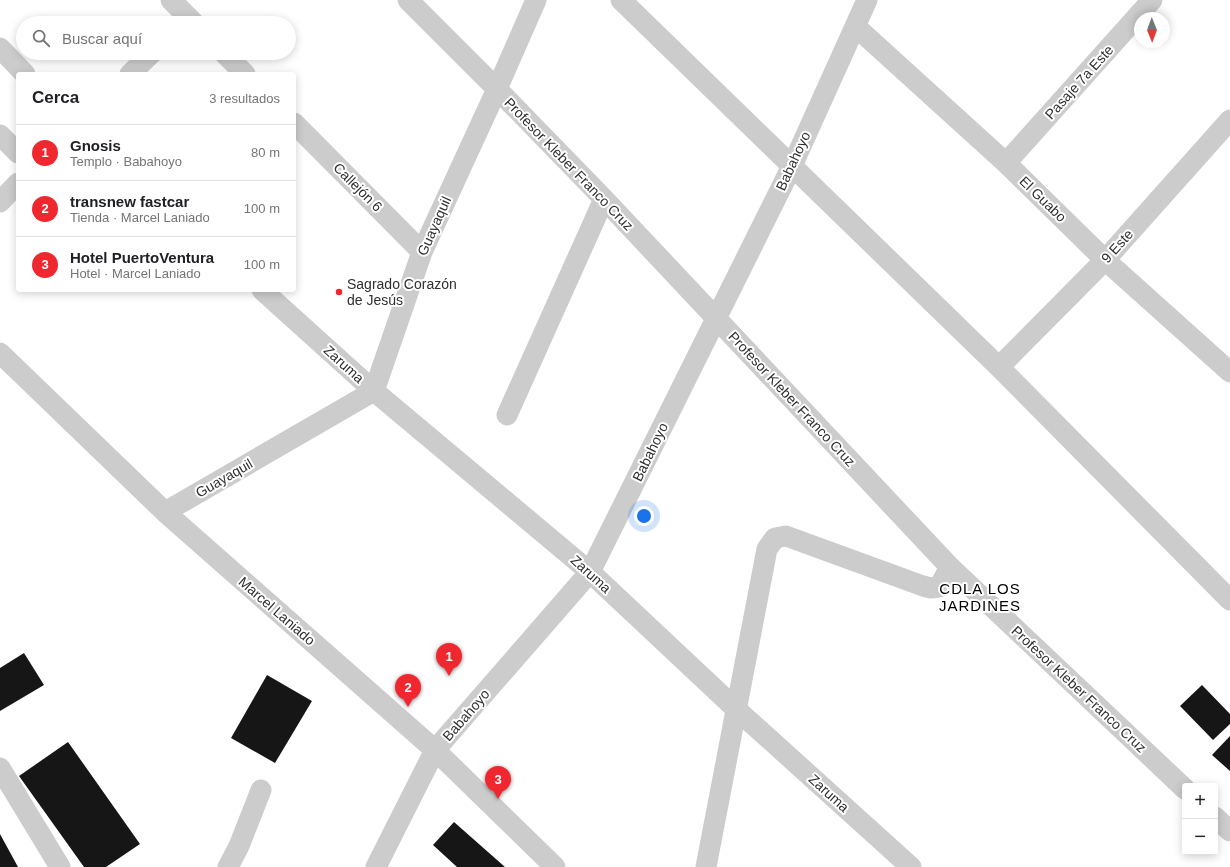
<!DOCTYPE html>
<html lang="es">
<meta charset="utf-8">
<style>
body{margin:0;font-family:Helvetica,sans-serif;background:#f2f2f2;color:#202124}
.controls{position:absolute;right:12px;bottom:12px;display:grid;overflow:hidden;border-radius:4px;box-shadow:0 2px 10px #0003}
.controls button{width:36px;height:36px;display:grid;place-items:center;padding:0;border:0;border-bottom:1px solid #e0e0e0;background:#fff;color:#202124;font:20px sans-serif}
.compass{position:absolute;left:1134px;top:12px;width:36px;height:36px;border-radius:50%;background:#fff;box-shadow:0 2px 10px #0003;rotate:179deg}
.you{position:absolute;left:644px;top:516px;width:14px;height:14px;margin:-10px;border:3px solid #fff;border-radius:50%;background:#1a73e8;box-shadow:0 0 0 6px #1a73e833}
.badge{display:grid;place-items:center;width:26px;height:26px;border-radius:50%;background:#f12730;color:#fff;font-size:13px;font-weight:700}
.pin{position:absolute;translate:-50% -33px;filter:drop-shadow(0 1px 2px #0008)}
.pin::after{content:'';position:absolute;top:21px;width:14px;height:12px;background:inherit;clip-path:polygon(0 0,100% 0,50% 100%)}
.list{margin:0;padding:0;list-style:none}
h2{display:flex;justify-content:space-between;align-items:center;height:52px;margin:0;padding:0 16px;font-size:17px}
h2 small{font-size:13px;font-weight:400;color:#757577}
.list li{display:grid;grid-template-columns:26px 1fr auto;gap:12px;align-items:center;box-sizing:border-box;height:56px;padding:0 16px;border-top:1px solid #e0e0e0}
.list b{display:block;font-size:15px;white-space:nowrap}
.list p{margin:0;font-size:13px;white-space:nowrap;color:#757577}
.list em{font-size:13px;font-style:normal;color:#757577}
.icon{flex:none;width:22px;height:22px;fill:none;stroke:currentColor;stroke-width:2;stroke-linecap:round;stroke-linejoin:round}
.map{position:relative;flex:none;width:1230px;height:867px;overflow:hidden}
.search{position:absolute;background:#fff;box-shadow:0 2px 10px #0003;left:16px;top:16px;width:280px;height:44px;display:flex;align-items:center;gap:10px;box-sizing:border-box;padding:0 14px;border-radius:22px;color:#757577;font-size:15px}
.panel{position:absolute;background:#fff;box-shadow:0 2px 10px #0003;left:16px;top:72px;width:280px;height:220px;border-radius:4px}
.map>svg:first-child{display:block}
.building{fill:#161616}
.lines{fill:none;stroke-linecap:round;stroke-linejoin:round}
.minor{stroke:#ccc;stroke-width:21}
.poi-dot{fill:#f12730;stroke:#fff;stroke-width:1.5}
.labels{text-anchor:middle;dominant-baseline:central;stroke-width:4;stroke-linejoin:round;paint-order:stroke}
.street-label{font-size:14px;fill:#2f2f2f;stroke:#fff}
.poi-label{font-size:14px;fill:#2f2f2f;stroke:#fff;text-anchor:start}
.neighbourhood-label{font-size:15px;letter-spacing:1px;fill:#000;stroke:#fff}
</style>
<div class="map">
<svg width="1230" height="867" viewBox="0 0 1230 867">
<rect width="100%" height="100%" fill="#fff"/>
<path class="building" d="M24 653 44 685 0 711V668Z
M267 675 312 701 275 763 231 738Z
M1202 685 1230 714V724L1213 740 1180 706Z
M1230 736V771L1212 755Z
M68 742 140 844 106 867H84L19 776Z
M454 822 505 867H457L433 845Z
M0 834 18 867H0Z"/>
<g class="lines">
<path class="minor" d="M171 0 194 23
M408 0 497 89 604 199 950 567 1185 789
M621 0 999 367 1230 600
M855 26 1006 163 1105 260 1230 372
M0 48 25 74
M224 53 245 74
M130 74 152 53
M294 123 422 252
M0 135 18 153
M1006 163 1152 0
M0 202 18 183
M262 290 374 391 590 572 736 709 911 867
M0 353 165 512 435 750 555 867
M999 367 1105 260 1230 120
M507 415 604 199
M165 512 374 391 422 252 497 89 536 0
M0 768 60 867
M1215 817 1230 831
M228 867 239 846 261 790
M376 867 435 750 590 572 792 166 867 0
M706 867 767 549 775 538 786 536 923 586 931 588 939 587 950 567"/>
</g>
<circle class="poi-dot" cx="339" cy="292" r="4"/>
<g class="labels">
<g class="street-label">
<text transform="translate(1079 82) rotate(-48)">Pasaje 7a Este</text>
<text transform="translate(793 161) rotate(-65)">Babahoyo</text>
<text transform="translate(569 164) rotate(46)">Profesor Kleber Franco Cruz</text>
<text transform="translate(358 187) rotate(45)">Callejón 6</text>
<text transform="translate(1043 199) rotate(44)">El Guabo</text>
<text transform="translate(434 226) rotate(-66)">Guayaquil</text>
<text transform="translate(1117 246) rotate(-48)">9 Este</text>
<text transform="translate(344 364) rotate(42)">Zaruma</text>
<text transform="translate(792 399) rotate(47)">Profesor Kleber Franco Cruz</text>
<text transform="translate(650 452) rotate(-64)">Babahoyo</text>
<text transform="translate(224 478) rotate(-30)">Guayaquil</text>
<text transform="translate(591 574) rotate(42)">Zaruma</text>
<text transform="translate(277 611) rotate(41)">Marcel Laniado</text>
<text transform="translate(1079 689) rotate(43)">Profesor Kleber Franco Cruz</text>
<text transform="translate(466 715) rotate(-49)">Babahoyo</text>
<text transform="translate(829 793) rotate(42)">Zaruma</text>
</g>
<g class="poi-label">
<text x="347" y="284">Sagrado Corazón<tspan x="347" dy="16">de Jesús</tspan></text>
</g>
<g class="neighbourhood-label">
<text x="980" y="588">CDLA LOS<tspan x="980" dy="17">JARDINES</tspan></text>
</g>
</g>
</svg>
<div class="controls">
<button>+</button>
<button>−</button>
</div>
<svg class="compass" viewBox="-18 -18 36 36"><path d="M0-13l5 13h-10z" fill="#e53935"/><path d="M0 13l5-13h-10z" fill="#757577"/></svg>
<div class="you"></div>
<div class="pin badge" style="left:449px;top:676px">1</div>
<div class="pin badge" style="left:408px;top:707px">2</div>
<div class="pin badge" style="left:498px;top:799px">3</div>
<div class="search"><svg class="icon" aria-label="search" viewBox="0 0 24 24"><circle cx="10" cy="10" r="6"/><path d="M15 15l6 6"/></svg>Buscar aquí</div>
<section class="panel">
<h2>Cerca<small>3 resultados</small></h2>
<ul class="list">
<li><span class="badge">1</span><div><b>Gnosis</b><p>Templo · Babahoyo</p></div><em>80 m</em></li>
<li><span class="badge">2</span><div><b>transnew fastcar</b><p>Tienda · Marcel Laniado</p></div><em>100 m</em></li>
<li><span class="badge">3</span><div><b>Hotel PuertoVentura</b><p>Hotel · Marcel Laniado</p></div><em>100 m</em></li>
</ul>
</section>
</div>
